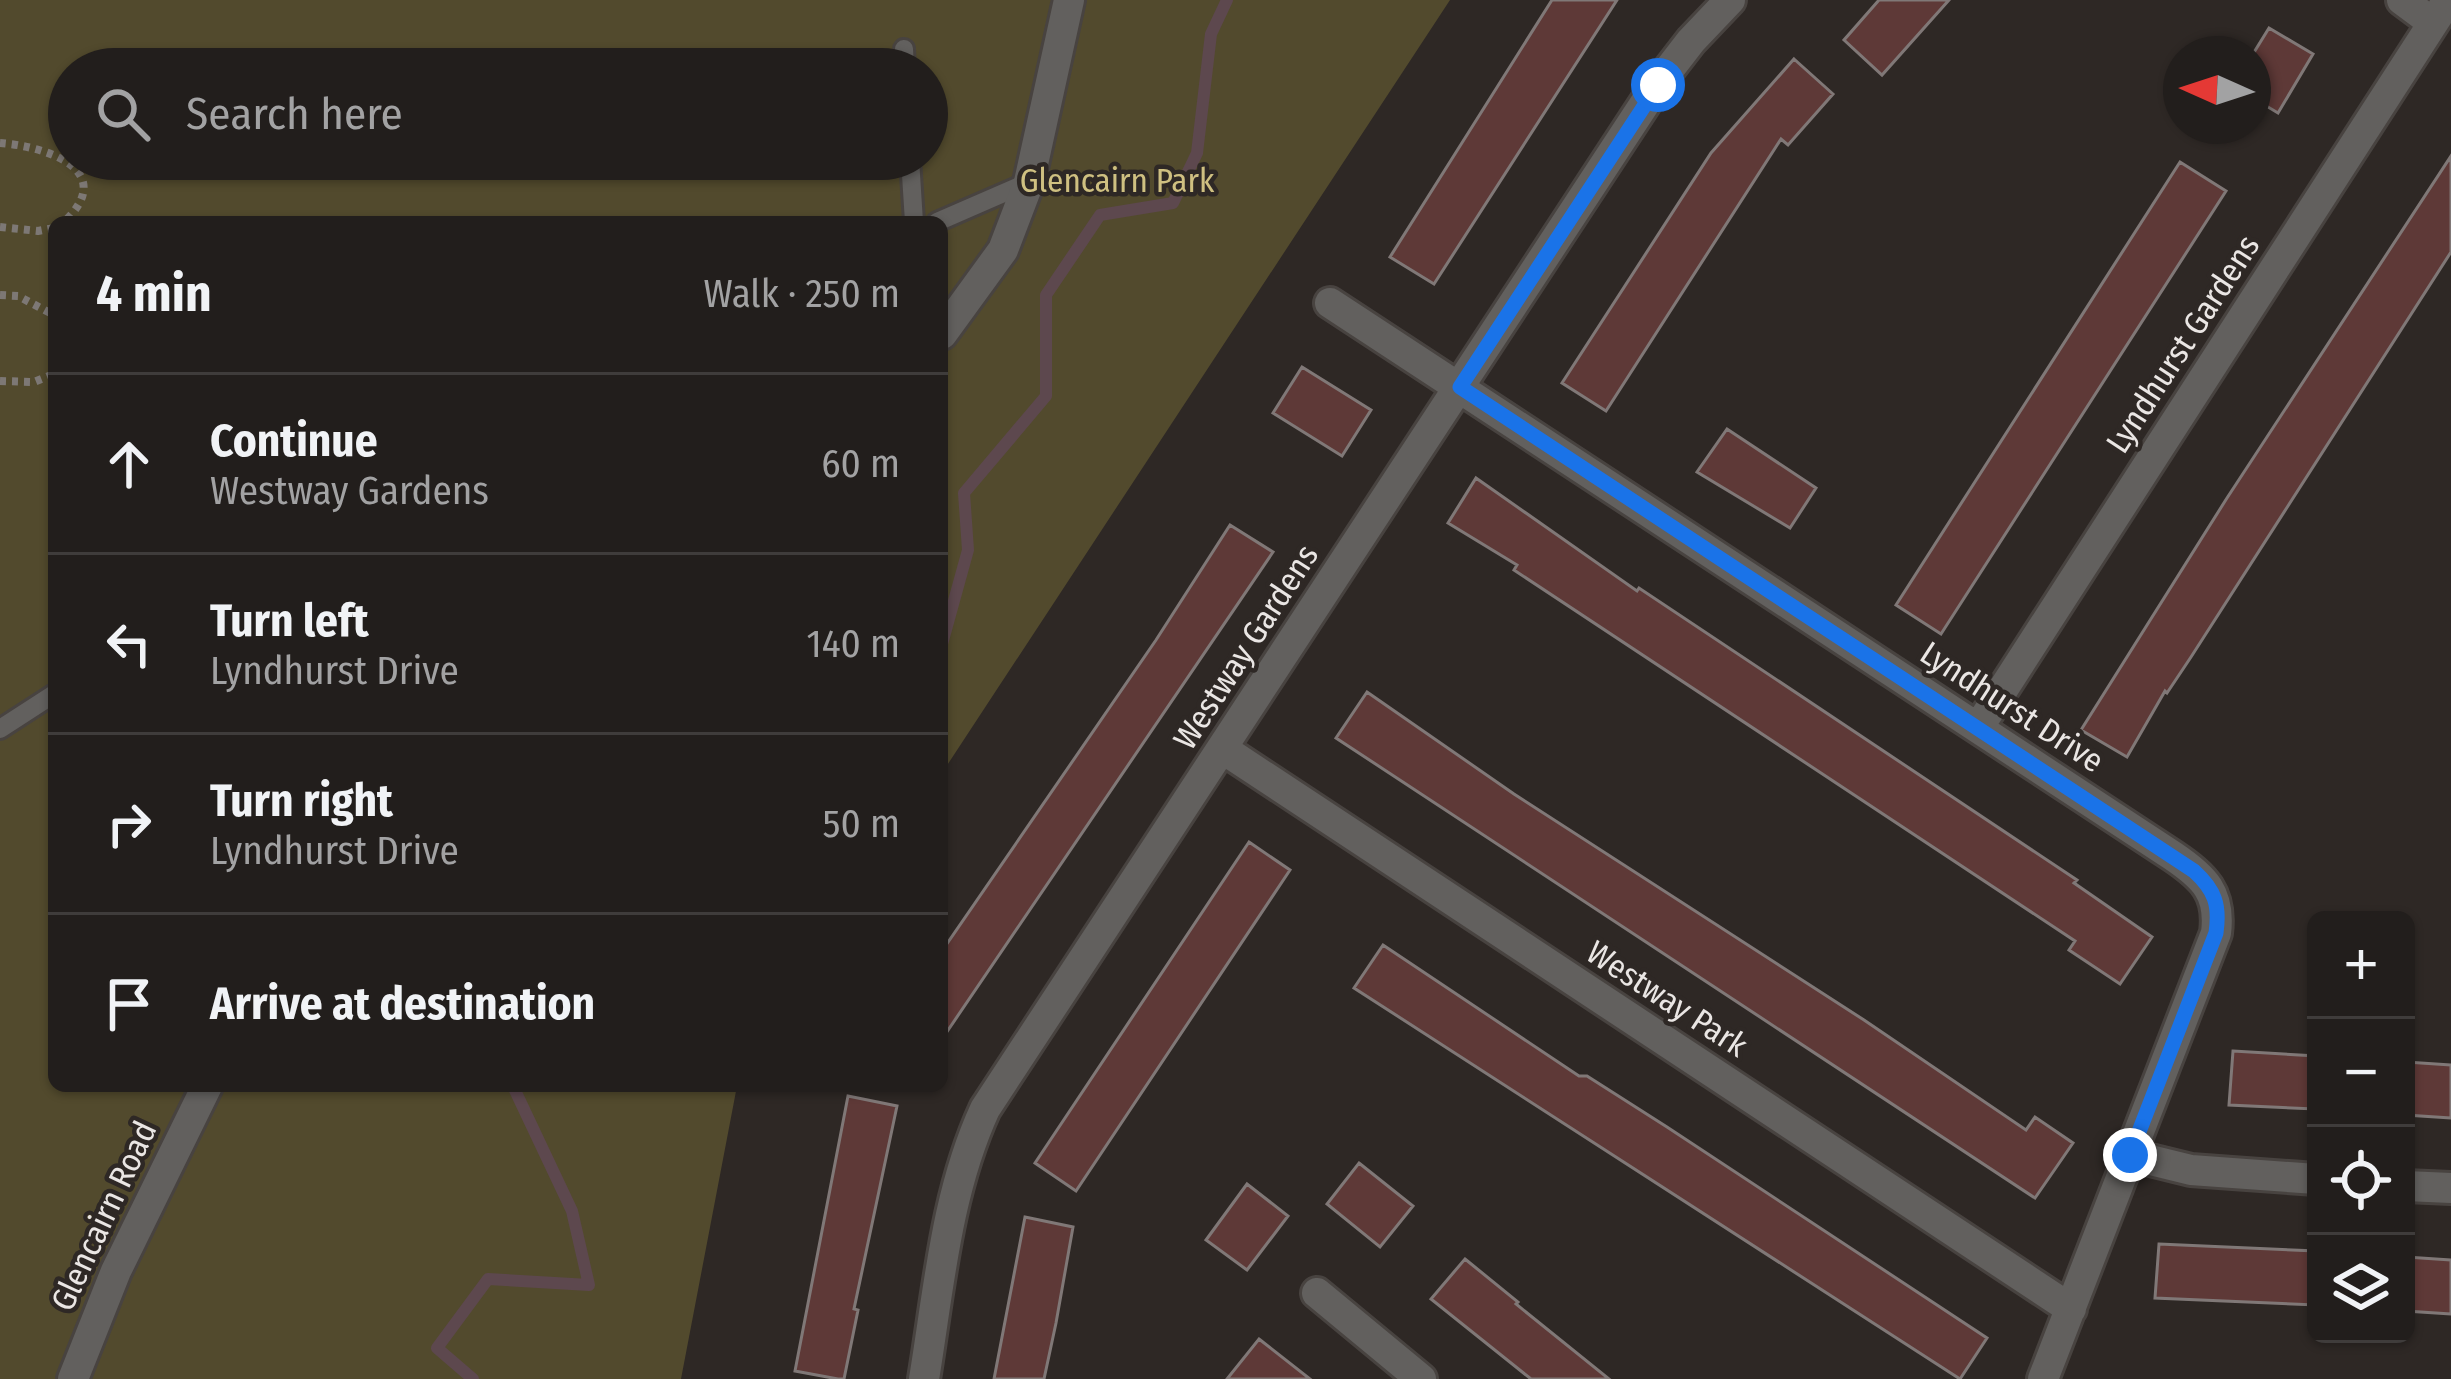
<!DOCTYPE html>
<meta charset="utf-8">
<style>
body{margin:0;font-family:"Fira Sans Condensed",sans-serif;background:#2e2b29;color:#f1f3f6}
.controls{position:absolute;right:36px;bottom:36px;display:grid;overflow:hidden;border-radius:18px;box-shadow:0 3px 9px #0004}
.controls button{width:108px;height:108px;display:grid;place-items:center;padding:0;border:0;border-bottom:3px solid #3f3c3b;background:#221e1c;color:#f1f3f6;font:60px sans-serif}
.compass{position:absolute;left:2163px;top:36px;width:108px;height:108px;border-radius:50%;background:#221e1c;box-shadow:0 3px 9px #0004;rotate:273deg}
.stop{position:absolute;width:36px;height:36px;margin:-27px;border:9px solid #1a73e8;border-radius:50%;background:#fff}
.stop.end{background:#1a73e8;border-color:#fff;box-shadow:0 3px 12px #0008}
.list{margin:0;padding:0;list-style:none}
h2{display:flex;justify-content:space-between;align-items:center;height:156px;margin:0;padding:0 48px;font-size:51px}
h2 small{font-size:39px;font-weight:400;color:#a2a2a3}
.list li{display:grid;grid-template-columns:78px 1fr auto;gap:36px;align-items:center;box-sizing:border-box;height:180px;padding:0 48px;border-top:3px solid #3f3c3b}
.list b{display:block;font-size:45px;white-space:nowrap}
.list p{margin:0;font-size:39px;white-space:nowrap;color:#a2a2a3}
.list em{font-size:39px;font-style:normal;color:#a2a2a3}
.icon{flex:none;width:66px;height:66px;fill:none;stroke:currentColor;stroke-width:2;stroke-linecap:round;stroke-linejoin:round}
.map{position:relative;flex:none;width:2451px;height:1379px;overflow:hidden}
.search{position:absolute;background:#221e1c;box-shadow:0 3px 9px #0004;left:48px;top:48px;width:900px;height:132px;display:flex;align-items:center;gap:30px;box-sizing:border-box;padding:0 42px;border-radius:66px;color:#a2a2a3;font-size:45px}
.panel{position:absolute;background:#221e1c;box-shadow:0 3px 9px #0004;left:48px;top:216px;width:900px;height:876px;border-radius:18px}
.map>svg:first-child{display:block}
.green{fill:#524a2d;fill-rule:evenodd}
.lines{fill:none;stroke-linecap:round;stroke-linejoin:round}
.stream{stroke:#5d484e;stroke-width:12}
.building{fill:#5e3937;stroke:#807877;stroke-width:3}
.lane-casing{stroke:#484340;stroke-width:24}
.street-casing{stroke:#484340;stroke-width:36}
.path{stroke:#7d7875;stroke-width:8;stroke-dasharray:6 6;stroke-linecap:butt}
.lane{stroke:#62605e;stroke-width:18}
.street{stroke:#62605e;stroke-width:30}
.route{stroke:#1a73e8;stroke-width:15}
.labels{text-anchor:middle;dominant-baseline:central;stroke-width:9;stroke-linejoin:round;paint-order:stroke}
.park-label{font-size:33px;fill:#cfc081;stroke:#2e2825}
.street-label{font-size:33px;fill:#eae6e4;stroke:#2e2825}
</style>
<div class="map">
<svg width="2451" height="1379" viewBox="0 0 2451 1379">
<rect width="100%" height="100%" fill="#2e2825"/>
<path class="green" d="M0 0H1450L942 773V222H54V1086H737L681 1379H0ZM69 69H927V159H69Z"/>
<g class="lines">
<path class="stream" d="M942 644 968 550 964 493 1046 396V295L1100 215 1173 203 1197 153 1211 34 1227 0
M473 1379 437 1348 488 1279 589 1285 572 1211 513 1086"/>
</g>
<path class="building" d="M1552 0H1617L1434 284 1390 257Z
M1879 0H1949L1882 75 1844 40Z
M2269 28 2313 54 2278 113 2253 98V54Z
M1794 59 1833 94 1788 145 1781 139 1606 411 1562 383 1711 153Z
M2451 156V252L2191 657 2167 693 2165 691 2127 757 2081 730 2227 498Z
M2180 162 2226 191 1941 634 1896 605Z
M1302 367 1371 410 1342 456 1273 413Z
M1727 429 1816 488 1790 528 1697 472Z
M1476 478 1637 591 1639 588 2077 880 2074 883 2152 937 2120 984 2069 950 2075 941 1514 570 1517 565 1448 523Z
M1230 525 1273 552 942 1039V951L1156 640Z
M1367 692 1514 794 1864 1020 2026 1130 2035 1117 2073 1143 2035 1198 1336 738Z
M1249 842 1290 870 1076 1191 1035 1163Z
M1383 945 1579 1076H1587L1667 1127 1987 1338 1960 1379 1354 988Z
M2233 1051 2316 1056 2315 1109 2229 1105Z
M2406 1062 2451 1065V1118L2406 1115Z
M848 1096 897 1106 854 1309 858 1310 844 1379H838L795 1371Z
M1359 1163 1413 1206 1380 1247 1327 1204Z
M1247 1184 1288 1216 1247 1270 1206 1240Z
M1025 1217 1073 1227 1056 1323 1044 1379H994Z
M2159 1244 2316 1251V1305L2155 1298Z
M2406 1257 2451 1260V1314L2406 1311Z
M1465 1259 1518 1302 1516 1304 1609 1379H1531L1431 1299Z
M1259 1339 1310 1379H1227Z"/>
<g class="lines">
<defs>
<path id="lane" d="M904 49 905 69
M910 159 914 222
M937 222 1029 182
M0 729 54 694"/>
<path id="street" d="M2402 0 2433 23
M1330 303 2173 856C2204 877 2221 893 2216 933L2043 1379
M942 334 1003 250 1029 182 1069 0
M1978 728 2448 0
M1223 749 2071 1309
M2130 1155 2191 1170 2316 1179
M2406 1186 2451 1188
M1317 1293 1421 1379
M73 1379 116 1271 207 1086
M924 1379C939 1288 946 1194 985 1109L1657 85 1691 41 1730 0"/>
</defs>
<use href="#lane" class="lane-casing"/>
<use href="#street" class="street-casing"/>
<path class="path" d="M0 143C43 146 120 169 64 222
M0 227 38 231 54 228
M0 295 18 296 54 315
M0 381 34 382 54 374"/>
<use href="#lane" class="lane"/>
<use href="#street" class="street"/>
</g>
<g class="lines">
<path class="route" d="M1658 85 1460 387 2194 871C2215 890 2220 905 2216 933L2130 1155"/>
</g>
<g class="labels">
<g class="park-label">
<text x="1117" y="181">Glencairn Park</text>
</g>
<g class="street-label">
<text transform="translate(2183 344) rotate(-57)">Lyndhurst Gardens</text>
<text transform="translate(1246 647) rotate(-57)">Westway Gardens</text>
<text transform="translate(2012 707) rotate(33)">Lyndhurst Drive</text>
<text transform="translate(1667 999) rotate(33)">Westway Park</text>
<text transform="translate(104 1216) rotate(-65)">Glencairn Road</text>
</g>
</g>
</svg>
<div class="controls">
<button>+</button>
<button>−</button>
<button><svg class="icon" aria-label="locate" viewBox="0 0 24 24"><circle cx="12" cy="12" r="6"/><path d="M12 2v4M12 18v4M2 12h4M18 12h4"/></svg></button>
<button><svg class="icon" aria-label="layers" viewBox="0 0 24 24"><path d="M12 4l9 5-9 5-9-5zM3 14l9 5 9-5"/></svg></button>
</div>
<svg class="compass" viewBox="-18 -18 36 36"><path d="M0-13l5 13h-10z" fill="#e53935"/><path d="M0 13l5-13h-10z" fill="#a2a2a3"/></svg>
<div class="stop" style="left:1658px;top:85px"></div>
<div class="stop end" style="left:2130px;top:1155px"></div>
<div class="search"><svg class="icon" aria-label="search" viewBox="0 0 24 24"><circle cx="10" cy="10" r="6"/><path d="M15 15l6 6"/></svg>Search here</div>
<section class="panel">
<h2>4 min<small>Walk · 250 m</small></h2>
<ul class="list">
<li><svg class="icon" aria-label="ahead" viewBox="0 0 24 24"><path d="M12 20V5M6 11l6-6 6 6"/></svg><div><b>Continue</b><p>Westway Gardens</p></div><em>60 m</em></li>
<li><svg class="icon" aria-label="left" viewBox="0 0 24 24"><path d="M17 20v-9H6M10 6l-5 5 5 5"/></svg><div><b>Turn left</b><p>Lyndhurst Drive</p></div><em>140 m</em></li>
<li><svg class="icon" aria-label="right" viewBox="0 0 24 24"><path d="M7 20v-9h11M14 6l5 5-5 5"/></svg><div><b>Turn right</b><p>Lyndhurst Drive</p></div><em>50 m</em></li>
<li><svg class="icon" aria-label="arrive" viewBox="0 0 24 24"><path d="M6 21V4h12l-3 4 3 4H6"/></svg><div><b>Arrive at destination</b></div></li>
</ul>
</section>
</div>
